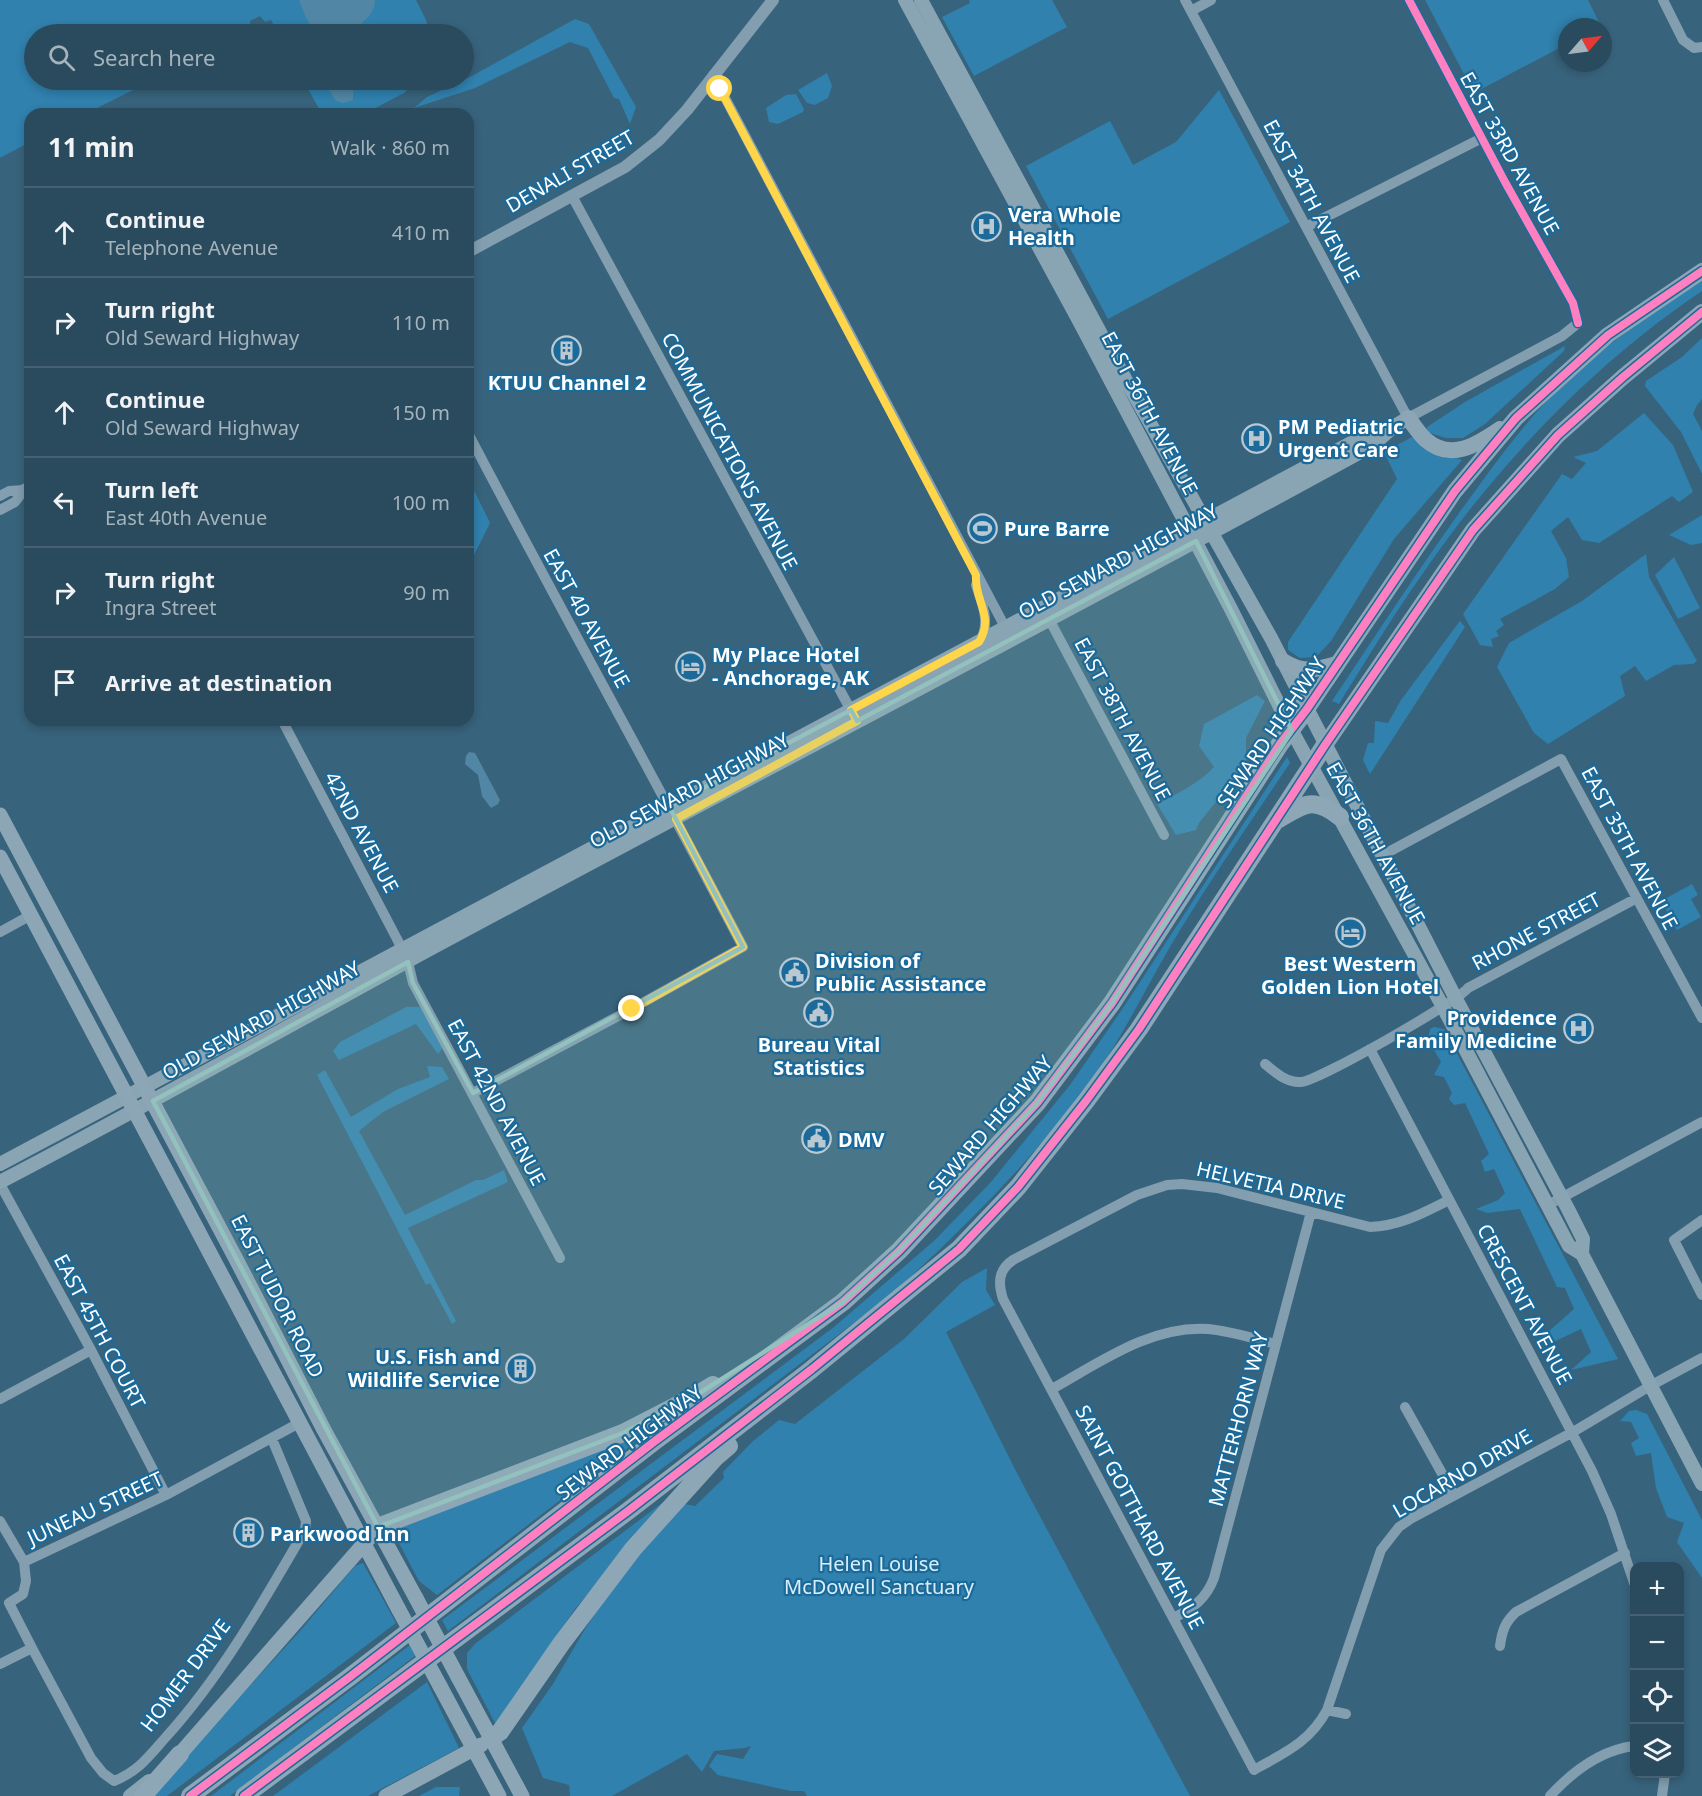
<!DOCTYPE html>
<meta charset="utf-8">
<style>
body{margin:0;font-family:"Noto Sans",sans-serif;background:#365466;color:#f1f3f6}
.controls{position:absolute;right:18px;bottom:18px;display:grid;overflow:hidden;border-radius:12px;box-shadow:0 3px 9px #0003}
.controls button{width:54px;height:54px;display:grid;place-items:center;padding:0;border:0;border-bottom:2px solid #466272;background:#2a4a5d;color:#f1f3f6;font:30px sans-serif}
.compass{position:absolute;left:1558px;top:18px;width:54px;height:54px;border-radius:50%;background:#2a4a5d;box-shadow:0 3px 9px #0003;rotate:62deg}
.stop{position:absolute;width:18px;height:18px;margin:-14px;border:4px solid #ffd54a;border-radius:50%;background:#fff}
.stop.end{background:#ffd54a;border-color:#fff;box-shadow:0 2px 6px #0008}
.list{margin:0;padding:0;list-style:none}
h2{display:flex;justify-content:space-between;align-items:center;height:78px;margin:0;padding:0 24px;font-size:26px}
h2 small{font-size:20px;font-weight:400;color:#a5b3bc}
.list li{display:grid;grid-template-columns:39px 1fr auto;gap:18px;align-items:center;box-sizing:border-box;height:90px;padding:0 24px;border-top:2px solid #466272}
.list b{display:block;font-size:22px;white-space:nowrap}
.list p{margin:0;font-size:20px;white-space:nowrap;color:#a5b3bc}
.list em{font-size:20px;font-style:normal;color:#a5b3bc}
.icon{flex:none;width:33px;height:33px;fill:none;stroke:currentColor;stroke-width:2;stroke-linecap:round;stroke-linejoin:round}
.map{position:relative;flex:none;width:1702px;height:1796px;overflow:hidden}
.search{position:absolute;background:#2a4a5d;box-shadow:0 3px 9px #0003;left:24px;top:24px;width:450px;height:66px;display:flex;align-items:center;gap:15px;box-sizing:border-box;padding:0 21px;border-radius:33px;color:#a5b3bc;font-size:22px}
.panel{position:absolute;background:#2a4a5d;box-shadow:0 3px 9px #0003;left:24px;top:108px;width:450px;height:618px;border-radius:18px}
.map>svg:first-child{display:block}
.green{fill:#3081ae}
.water{fill:#5186a4}
.lines{fill:none;stroke-linecap:round;stroke-linejoin:round}
.minor{stroke:#829eaf;stroke-width:10}
.tertiary{stroke:#829eaf;stroke-width:12}
.secondary{stroke:#89a4b2;stroke-width:14}
.primary{stroke:#8da6b5;stroke-width:15}
.trunk{stroke:#8da6b6;stroke-width:16}
.motorway{stroke:#8da7b6;stroke-width:18}
.primary-bridge{stroke:#8da6b5;stroke-width:15}
.cycleway-casing{stroke:#1b6a99;stroke-width:11}
.cycleway{stroke:#ff80c0;stroke-width:8}
.route{stroke:#ffd54a;stroke-width:8}
.marked{fill:#93c1be;fill-opacity:0.2;stroke:#93c1be;stroke-width:4.5;stroke-linejoin:round}
.labels{text-anchor:middle;dominant-baseline:central;stroke-width:4.5;stroke-linejoin:round;paint-order:stroke}
.street-label{font-size:20px;fill:#fff;stroke:#1b6a99}
.poi-label{font-size:20px;font-weight:bold;fill:#fff;stroke:#1b6a99;text-anchor:start}
.park-label{font-size:20px;fill:#d8effb;stroke:#1b6a99}
</style>
<div class="map">
<svg width="1702" height="1796" viewBox="0 0 1702 1796">
<rect width="100%" height="100%" fill="#38637c"/>
<path class="green" d="M0 0H416L426 20 430 34H279L271 20 265 22 260 16 250 21 251 30 241 34H34V80H153L85 114H30V142L0 158Z
M969 0H1052L1067 27 974 76 942 17 970 3Z
M1425 0H1588L1601 26 1567 27V44L1474 93Z
M575 19 589 24 636 107 630 124 619 99 614 98 588 48 570 42 475 88 414 108 427 97 470 77Z
M827 73 832 86 828 98 815 105 807 103 798 90Z
M303 80H418L404 93 364 114H322Z
M1219 90 1290 222 1108 319 1026 166 1110 121 1133 165 1176 142Z
M796 94 804 109 803 112 778 124 769 122 766 108 786 95Z
M1702 277V291C1595 363 1501 461 1428 566 1396 611 1368 657 1339 704L1332 701C1380 629 1427 556 1478 487 1507 447 1538 406 1575 373 1615 338 1659 308 1702 277Z
M1702 338V399L1697 405 1693 414 1702 431V474L1681 432 1645 386 1646 381 1682 357Z
M1565 346 1564 351 1485 424 1463 438H1446L1427 432V427L1465 402Z
M1644 413 1673 445 1693 492 1679 502 1672 496 1599 543 1582 540 1568 517 1551 531 1566 558 1569 577 1555 589 1500 619 1504 625 1496 631 1499 636 1491 639 1493 647 1480 645 1463 614 1562 474 1572 479 1586 463 1573 457 1597 451Z
M1412 437 1437 451 1462 460 1394 539 1331 641 1316 657 1300 658 1288 650V642L1397 479 1384 452Z
M468 478 490 523 468 567Z
M1702 515V543L1691 545 1669 535Z
M1646 554 1649 577 1697 661 1693 664 1674 665 1646 681 1635 666 1620 676 1625 696 1548 744 1534 733 1497 667 1509 643 1582 601Z
M1674 557 1700 608 1678 619 1655 575Z
M1460 621 1465 627 1370 774 1363 760 1368 743H1374L1375 721 1388 723 1401 700Z
M1257 695 1265 701 1246 738V764L1199 823 1196 830 1176 835 1157 804C1178 793 1198 784 1214 767L1199 746 1204 724Z
M1287 757 1290 763C1253 818 1215 873 1180 930 1150 979 1126 1032 1093 1078 1035 1158 964 1228 892 1294L448 1631 442 1620 834 1327 935 1240 991 1182 1070 1085 1125 1005Z
M1692 884 1698 895 1691 899 1701 917 1677 930 1661 901Z
M406 1007H420L444 1046 438 1054 416 1024 339 1060 333 1051 340 1042Z
M1434 1027 1444 1029 1618 1359 1571 1370 1591 1352 1581 1329 1547 1345 1548 1332 1574 1309 1565 1288 1557 1287 1520 1209 1487 1213 1476 1209 1498 1200 1505 1193 1494 1169 1485 1172 1481 1161 1489 1154 1465 1103 1454 1105 1449 1099 1452 1093 1444 1077 1434 1075 1441 1062 1434 1050 1426 1047 1430 1029Z
M427 1066 442 1067 449 1079 383 1112 359 1131 405 1215 476 1180H483L504 1170 508 1182 408 1228 456 1321 452 1324 430 1283 426 1285 317 1075 325 1070 351 1117 398 1089 430 1077Z
M987 1268 986 1290 995 1305 946 1332 1020 1479 1190 1796H807L804 1791H791L718 1775 709 1766 717 1754 743 1759 751 1746 745 1748 714 1751 702 1772 687 1754 612 1796H570L569 1785 543 1778 522 1728 553 1684 585 1629 632 1558 684 1504 695 1506 724 1478 723 1472 752 1442 779 1420 795 1424 904 1339 962 1282Z
M1636 1410 1647 1414 1702 1520V1578L1677 1542 1684 1523 1667 1517 1656 1488 1651 1453 1636 1456 1631 1443 1639 1438 1631 1422 1620 1421 1629 1411Z
M663 1421 437 1595 419 1581 392 1530Z
M674 1494 575 1609 502 1717 495 1723 467 1669V1653L476 1643Z
M363 1563 396 1623 167 1796H149L300 1631 355 1566Z
M410 1645 415 1656 230 1796H211Z
M427 1682 459 1748 368 1796H273Z
M436 1787H460L459 1796H419Z"/>
<path class="water" d="M299 0H375C376 23 334 44 315 30 307 23 303 10 299 0Z
M324 80H353V100L343 103 335 100Z
M469 752 475 753 500 800 498 804 491 808 482 796 478 775 465 764 466 756Z"/>
<g class="lines">
<path class="minor" d="M1185 0 1408 418 1562 336 1578 323 1573 303 1505 182 1409 0
M1663 0 1683 40 1694 48 1702 47
M1191 11 1211 0
M713 75 1005 627
M572 196 854 716
M1306 227 1482 138
M468 433C558 605 653 775 743 947L626 1012 473 1093
M0 496 9 491 24 490
M0 510 15 502 24 490
M976 585C982 604 991 622 980 641
M1049 619 1164 835
M282 720 397 939 408 962 413 983 560 1258
M1383 855 1561 759 1702 1018
M0 932 31 915
M1370 1049 1592 1471 1611 1514 1634 1583
M1265 1064C1275 1072 1286 1083 1301 1082 1316 1082 1457 1002 1468 988L1637 898
M0 1184 91 1350 166 1495
M1449 1200C1423 1213 1400 1226 1370 1227L1217 1188 1182 1184 1167 1185 1137 1195 1013 1260C998 1270 998 1283 1003 1299L1254 1770C1284 1753 1310 1742 1327 1710L1381 1550 1399 1527 1412 1518 1573 1432 1650 1386 1702 1358
M1548 1205 1702 1122
M1702 1220 1674 1240 1702 1295
M1052 1389C1099 1363 1151 1325 1208 1329 1231 1331 1254 1339 1276 1344
M0 1399 91 1350
M1405 1407 1454 1495
M0 1521 24 1562
M1174 1618C1194 1607 1206 1599 1214 1578L1311 1212
M1500 1646C1502 1631 1505 1622 1516 1612L1625 1553
M32 1648 91 1758 103 1773 114 1781C139 1771 149 1756 166 1737 222 1675 263 1602 305 1530L306 1521 272 1439
M0 1664 32 1648 9 1603 23 1594 26 1581 24 1562 166 1495 301 1422
M1327 1710 1346 1714
M1550 1796C1572 1772 1601 1750 1634 1746
M1662 1796 1665 1774"/>
<path class="tertiary" d="M468 252 625 167 659 140 687 110 773 0
M24 490 30 487"/>
<path class="secondary" d="M905 0 1078 319 1231 609 1292 731 1443 1007 1569 1246 1582 1254
M921 0 1128 384 1271 638 1456 999 1568 1209 1583 1239 1582 1254 1702 1484
M0 1164 1368 434 1391 427
M0 1182C136 1111 271 1036 406 962 728 788 1053 621 1373 445L1393 427 1408 418
M130 1796 149 1781"/>
<path class="primary" d="M0 815 236 1259 324 1430 416 1598
M0 857 399 1610
M458 1677 522 1796
M440 1686 499 1796
M180 1754 370 1537
M386 1796 481 1745"/>
<path class="trunk" d="M1408 418C1414 425 1419 434 1426 440 1451 462 1478 444 1500 429
M1283 661C1304 674 1313 670 1337 664
M1307 709 1455 491 1516 418 1608 335 1702 271
M1325 745 1473 530 1558 435 1623 377 1702 312"/>
<path class="motorway" d="M1279 819C1305 803 1314 797 1340 817
M378 1527 623 1433 695 1396 713 1385
M490 1739 500 1732 561 1644 633 1549 715 1458 729 1446
M143 1796 180 1754
M190 1796 351 1676 655 1441 843 1302 899 1251 1037 1103 1112 1003 1280 744 1307 709
M244 1796 628 1511 812 1369 959 1249 1018 1187 1086 1101 1139 1029 1325 745"/>
<path class="primary-bridge" d="M416 1598 458 1677
M399 1610 440 1686"/>
<defs>
<path id="cycleway" d="M1409 0 1505 182 1573 303 1578 323
M190 1796 351 1676 655 1441 843 1302 899 1251 1037 1103 1112 1003 1280 744 1307 709 1455 491 1516 418 1608 335 1702 271
M244 1796 628 1511 812 1369 959 1249 1018 1187 1086 1101 1139 1029 1325 745 1473 530 1558 435 1623 377 1702 312"/>
</defs>
<use href="#cycleway" class="cycleway-casing"/>
<use href="#cycleway" class="cycleway"/>
</g>
<g class="lines">
<path class="route" d="M632 1009 743 947 676 819 857 721 851 710 979 642C995 616 974 601 976 575L720 89"/>
</g>
<path class="marked" d="M1196 541 1292 731 1112 1003 1037 1103 899 1251 843 1302 695 1396 623 1433 378 1527 153 1101 408 962 413 983 473 1093 743 947 669 806 851 710 857 721Z"/>
<defs>
<symbol id="hospital-ring" viewBox="-11 -11 22 22"><circle r="9.5" fill="#1b6a99" stroke="#b9c8d1" stroke-width="1.5"/><path d="M-5-5h3v3.5h4V-5h3V5h-3V1.5h-4V5h-3Z" fill="#b9c8d1"/></symbol>
<symbol id="building-ring" viewBox="-11 -11 22 22"><circle r="9.5" fill="#1b6a99" stroke="#b9c8d1" stroke-width="1.5"/><path d="M-4-6H4V6H1V3H-1V6H-4ZM-2.5-4.3h1.7v1.8h-1.7ZM.8-4.3h1.7v1.8H.8ZM-2.5-1h1.7V.8h-1.7ZM.8-1h1.7V.8H.8Z" fill="#b9c8d1"/></symbol>
<symbol id="stadium-ring" viewBox="-11 -11 22 22"><circle r="9.5" fill="#1b6a99" stroke="#b9c8d1" stroke-width="1.5"/><path d="M0-5a6.5 5 0 1 0 0 10a6.5 5 0 1 0 0-10ZM-3.5-1.8h7v3.6h-7Z" fill="#b9c8d1"/></symbol>
<symbol id="hotel-ring" viewBox="-11 -11 22 22"><circle r="9.5" fill="#1b6a99" stroke="#b9c8d1" stroke-width="1.5"/><path d="M-6-4.5h1.5V1H6V5H4.5V3h-9V5H-6ZM-4 0a1.8 1.8 0 1 1 3.6 0ZM.5 0V-2.5h3Q6-2.5 6 0Z" fill="#b9c8d1"/></symbol>
<symbol id="civic-ring" viewBox="-11 -11 22 22"><circle r="9.5" fill="#1b6a99" stroke="#b9c8d1" stroke-width="1.5"/><path d="M-.6-6.5H3V-4.5H.6V-3L4-1V1h2V6H-6V1h2V-1L-.6-3ZM-1.2 2.5V6h2.4V2.5Z" fill="#b9c8d1"/></symbol>
</defs>
<g fill-rule="evenodd">
<use href="#hospital-ring" x="970" y="210" width="33" height="33"/>
<use href="#building-ring" x="550" y="334" width="33" height="33"/>
<use href="#hospital-ring" x="1240" y="422" width="33" height="33"/>
<use href="#stadium-ring" x="966" y="512" width="33" height="33"/>
<use href="#hotel-ring" x="674" y="650" width="33" height="33"/>
<use href="#hotel-ring" x="1334" y="916" width="33" height="33"/>
<use href="#civic-ring" x="778" y="956" width="33" height="33"/>
<use href="#civic-ring" x="802" y="996" width="33" height="33"/>
<use href="#hospital-ring" x="1562" y="1012" width="33" height="33"/>
<use href="#civic-ring" x="800" y="1122" width="33" height="33"/>
<use href="#building-ring" x="504" y="1352" width="33" height="33"/>
<use href="#building-ring" x="232" y="1516" width="33" height="33"/>
</g>
<g class="labels">
<g class="street-label">
<text transform="translate(1510 153) rotate(61)">EAST 33RD AVENUE</text>
<text transform="translate(570 171) rotate(-30)">DENALI STREET</text>
<text transform="translate(1312 201) rotate(62)">EAST 34TH AVENUE</text>
<text transform="translate(1150 413) rotate(62)">EAST 36TH AVENUE</text>
<text transform="translate(730 451) rotate(62)">COMMUNICATIONS AVENUE</text>
<text transform="translate(1118 561) rotate(-28)">OLD SEWARD HIGHWAY</text>
<text transform="translate(587 618) rotate(61)">EAST 40 AVENUE</text>
<text transform="translate(1123 719) rotate(62)">EAST 38TH AVENUE</text>
<text transform="translate(1271 732) rotate(-56)">SEWARD HIGHWAY</text>
<text transform="translate(689 790) rotate(-28)">OLD SEWARD HIGHWAY</text>
<text transform="translate(362 832) rotate(62)">42ND AVENUE</text>
<text transform="translate(1376 843) rotate(61)">EAST 36TH AVENUE</text>
<text transform="translate(1630 848) rotate(62)">EAST 35TH AVENUE</text>
<text transform="translate(1536 931) rotate(-28)">RHONE STREET</text>
<text transform="translate(261 1020) rotate(-29)">OLD SEWARD HIGHWAY</text>
<text transform="translate(497 1102) rotate(62)">EAST 42ND AVENUE</text>
<text transform="translate(990 1125) rotate(-49)">SEWARD HIGHWAY</text>
<text transform="translate(1271 1185) rotate(13)">HELVETIA DRIVE</text>
<text transform="translate(278 1296) rotate(63)">EAST TUDOR ROAD</text>
<text transform="translate(1525 1304) rotate(62)">CRESCENT AVENUE</text>
<text transform="translate(100 1331) rotate(62)">EAST 45TH COURT</text>
<text transform="translate(1238 1419) rotate(-75)">MATTERHORN WAY</text>
<text transform="translate(629 1442) rotate(-37)">SEWARD HIGHWAY</text>
<text transform="translate(1462 1473) rotate(-30)">LOCARNO DRIVE</text>
<text transform="translate(95 1508) rotate(-25)">JUNEAU STREET</text>
<text transform="translate(1140 1517) rotate(62)">SAINT GOTTHARD AVENUE</text>
<text transform="translate(185 1675) rotate(-53)">HOMER DRIVE</text>
</g>
<g class="poi-label">
<text x="1008" y="214">Vera Whole<tspan x="1008" dy="23">Health</tspan></text>
<text x="567" y="382" text-anchor="middle">KTUU Channel 2</text>
<text x="1278" y="426">PM Pediatric<tspan x="1278" dy="23">Urgent Care</tspan></text>
<text x="1004" y="528">Pure Barre</text>
<text x="712" y="654">My Place Hotel<tspan x="712" dy="23">- Anchorage, AK</tspan></text>
<text x="815" y="960">Division of<tspan x="815" dy="23">Public Assistance</tspan></text>
<text x="1350" y="963" text-anchor="middle">Best Western<tspan x="1350" dy="23">Golden Lion Hotel</tspan></text>
<text x="1557" y="1017" text-anchor="end">Providence<tspan x="1557" dy="23">Family Medicine</tspan></text>
<text x="819" y="1044" text-anchor="middle">Bureau Vital<tspan x="819" dy="23">Statistics</tspan></text>
<text x="838" y="1139">DMV</text>
<text x="500" y="1356" text-anchor="end">U.S. Fish and<tspan x="500" dy="23">Wildlife Service</tspan></text>
<text x="270" y="1533">Parkwood Inn</text>
</g>
<g class="park-label">
<text x="879" y="1563">Helen Louise<tspan x="879" dy="23">McDowell Sanctuary</tspan></text>
</g>
</g>
</svg>
<div class="controls">
<button>+</button>
<button>−</button>
<button><svg class="icon" aria-label="locate" viewBox="0 0 24 24"><circle cx="12" cy="12" r="6"/><path d="M12 2v4M12 18v4M2 12h4M18 12h4"/></svg></button>
<button><svg class="icon" aria-label="layers" viewBox="0 0 24 24"><path d="M12 4l9 5-9 5-9-5zM3 14l9 5 9-5"/></svg></button>
</div>
<svg class="compass" viewBox="-18 -18 36 36"><path d="M0-13l5 13h-10z" fill="#e53935"/><path d="M0 13l5-13h-10z" fill="#a5b3bc"/></svg>
<div class="stop" style="left:720px;top:89px"></div>
<div class="stop end" style="left:632px;top:1009px"></div>
<div class="search"><svg class="icon" aria-label="search" viewBox="0 0 24 24"><circle cx="10" cy="10" r="6"/><path d="M15 15l6 6"/></svg>Search here</div>
<section class="panel">
<h2>11 min<small>Walk · 860 m</small></h2>
<ul class="list">
<li><svg class="icon" aria-label="ahead" viewBox="0 0 24 24"><path d="M12 20V5M6 11l6-6 6 6"/></svg><div><b>Continue</b><p>Telephone Avenue</p></div><em>410 m</em></li>
<li><svg class="icon" aria-label="right" viewBox="0 0 24 24"><path d="M7 20v-9h11M14 6l5 5-5 5"/></svg><div><b>Turn right</b><p>Old Seward Highway</p></div><em>110 m</em></li>
<li><svg class="icon" aria-label="ahead" viewBox="0 0 24 24"><path d="M12 20V5M6 11l6-6 6 6"/></svg><div><b>Continue</b><p>Old Seward Highway</p></div><em>150 m</em></li>
<li><svg class="icon" aria-label="left" viewBox="0 0 24 24"><path d="M17 20v-9H6M10 6l-5 5 5 5"/></svg><div><b>Turn left</b><p>East 40th Avenue</p></div><em>100 m</em></li>
<li><svg class="icon" aria-label="right" viewBox="0 0 24 24"><path d="M7 20v-9h11M14 6l5 5-5 5"/></svg><div><b>Turn right</b><p>Ingra Street</p></div><em>90 m</em></li>
<li><svg class="icon" aria-label="arrive" viewBox="0 0 24 24"><path d="M6 21V4h12l-3 4 3 4H6"/></svg><div><b>Arrive at destination</b></div></li>
</ul>
</section>
</div>
